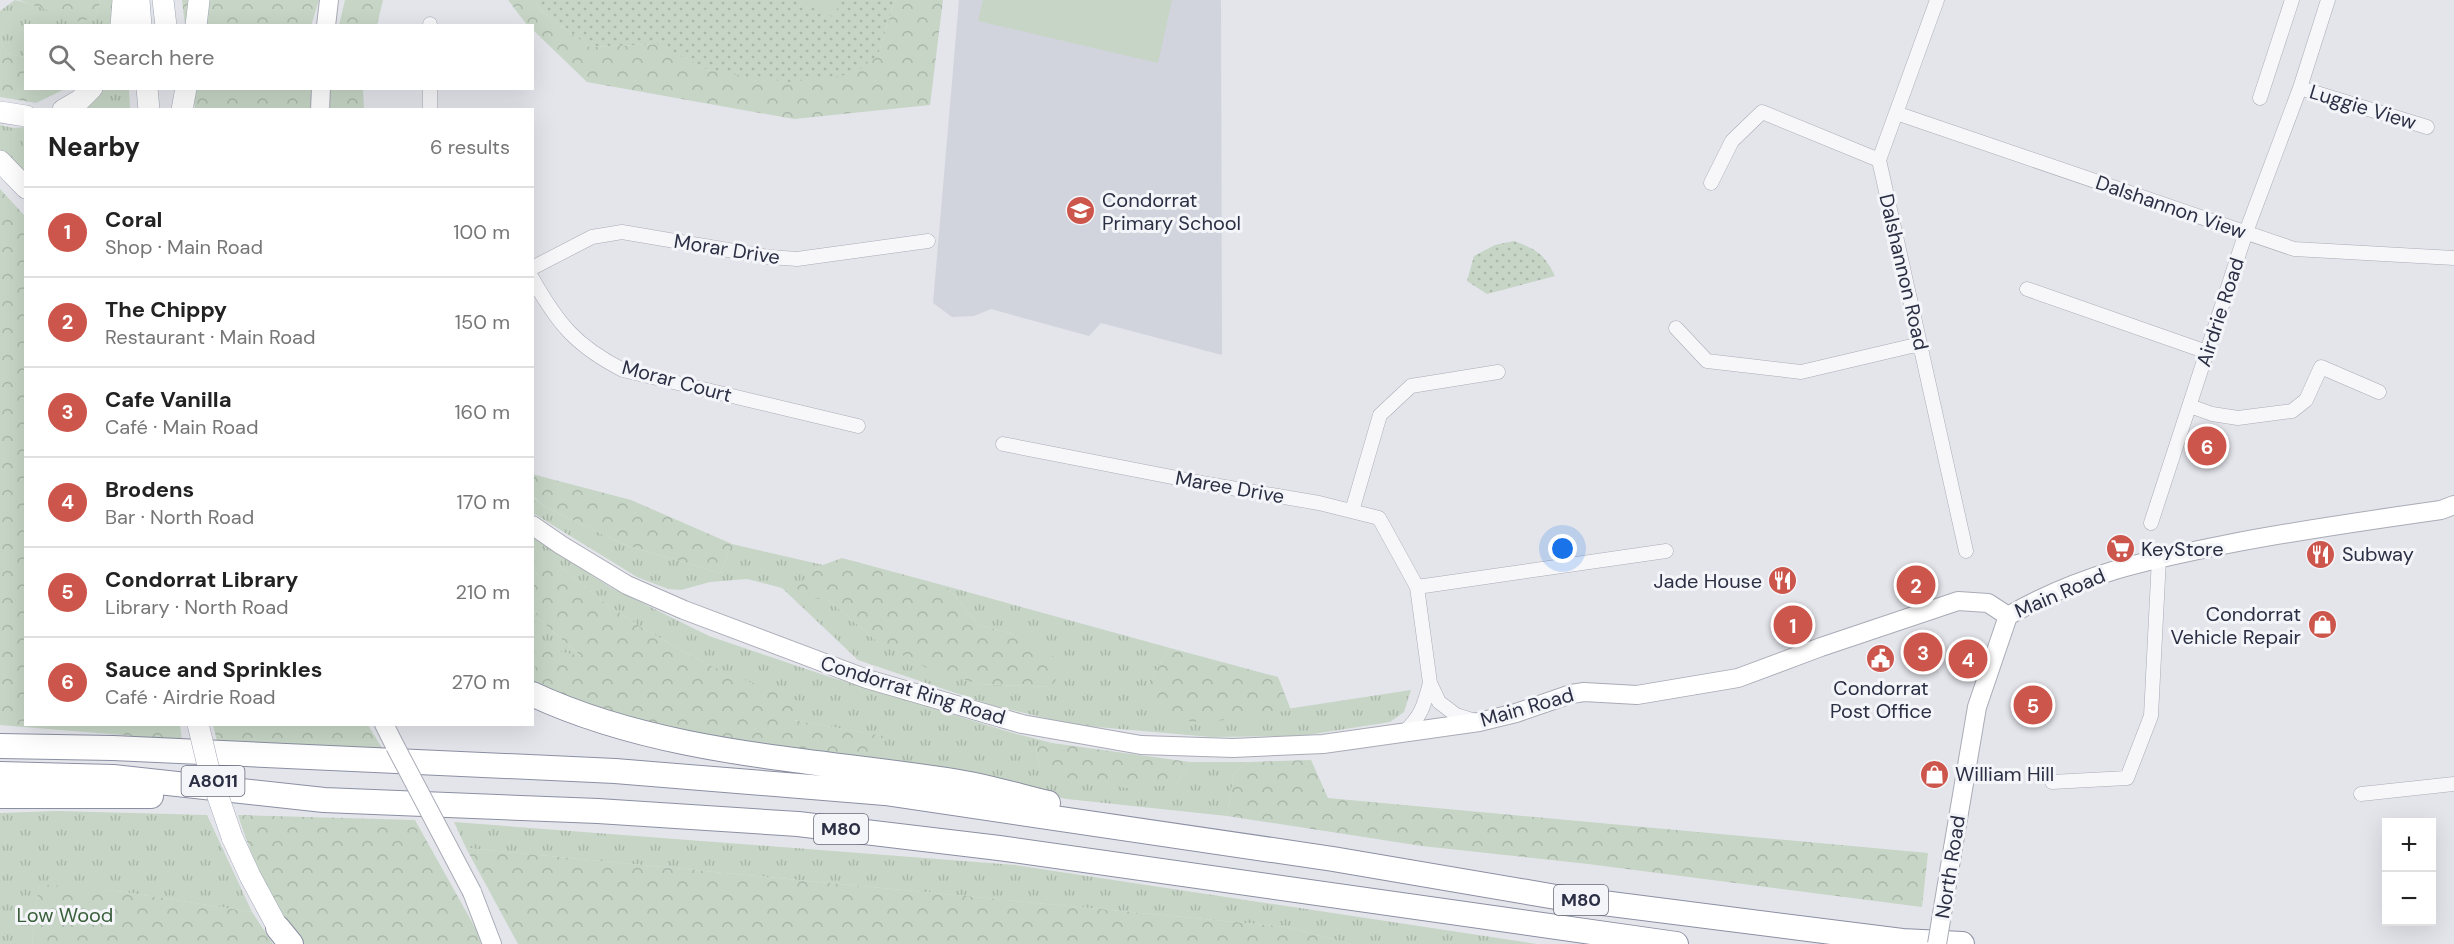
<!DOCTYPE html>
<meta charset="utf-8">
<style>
body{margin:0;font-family:"DM Sans",sans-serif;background:#f2f2f2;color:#222}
.controls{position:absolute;right:18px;bottom:18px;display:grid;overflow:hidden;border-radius:0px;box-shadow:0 6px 24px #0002}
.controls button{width:54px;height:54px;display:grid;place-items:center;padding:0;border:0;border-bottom:2px solid #e0e0e0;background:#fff;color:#222;font:30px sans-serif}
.you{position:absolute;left:1563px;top:549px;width:21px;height:21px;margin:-15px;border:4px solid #fff;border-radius:50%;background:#1a73e8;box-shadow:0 0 0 9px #1a73e833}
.badge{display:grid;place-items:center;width:39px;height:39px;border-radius:50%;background:#cd564c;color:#fff;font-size:20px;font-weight:700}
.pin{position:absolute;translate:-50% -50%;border:3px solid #fff;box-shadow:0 2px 6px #0006}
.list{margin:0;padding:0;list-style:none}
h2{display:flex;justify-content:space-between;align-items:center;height:78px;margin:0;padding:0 24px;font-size:26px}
h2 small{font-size:20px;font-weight:400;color:#767676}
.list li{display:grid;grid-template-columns:39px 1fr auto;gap:18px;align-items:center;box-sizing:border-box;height:90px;padding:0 24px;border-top:2px solid #e0e0e0}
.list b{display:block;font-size:22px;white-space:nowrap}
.list p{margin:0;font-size:20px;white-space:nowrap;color:#767676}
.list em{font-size:20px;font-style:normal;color:#767676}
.icon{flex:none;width:33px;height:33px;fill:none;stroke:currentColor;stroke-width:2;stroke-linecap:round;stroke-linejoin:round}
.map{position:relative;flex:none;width:2454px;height:944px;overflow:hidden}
.search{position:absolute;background:#fff;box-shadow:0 6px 24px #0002;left:24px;top:24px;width:510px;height:66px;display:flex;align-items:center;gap:15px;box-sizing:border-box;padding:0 21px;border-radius:0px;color:#767676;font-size:22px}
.panel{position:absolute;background:#fff;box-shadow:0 6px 24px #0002;left:24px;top:108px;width:510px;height:618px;border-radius:0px}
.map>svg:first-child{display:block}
.built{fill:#d2d4dd}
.grass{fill:url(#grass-tufts)}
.forest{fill:url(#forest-crowns)}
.park{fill:url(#park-dots)}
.garden{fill:#c6d5c5}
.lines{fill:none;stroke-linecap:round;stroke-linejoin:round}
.street-casing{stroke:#a9abb6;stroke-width:15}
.secondary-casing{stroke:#a9abb6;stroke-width:20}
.primary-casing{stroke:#a3a7b7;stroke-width:22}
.highway-casing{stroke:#8b8fa2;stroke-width:26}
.street{stroke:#f7f7fa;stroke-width:14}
.secondary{stroke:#fff;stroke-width:18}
.primary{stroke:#fff;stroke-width:21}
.highway{stroke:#fff;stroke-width:24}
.secondary-bridge-casing{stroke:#a9abb6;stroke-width:20;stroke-linecap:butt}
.primary-bridge-casing{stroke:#a3a7b7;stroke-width:22;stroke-linecap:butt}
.secondary-bridge{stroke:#fff;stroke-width:18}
.primary-bridge{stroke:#fff;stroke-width:21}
.labels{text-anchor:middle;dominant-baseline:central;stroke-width:6;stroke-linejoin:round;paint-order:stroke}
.shield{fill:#f4f5f9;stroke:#676a7a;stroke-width:1.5}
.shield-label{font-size:18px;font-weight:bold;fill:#2b2f44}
.street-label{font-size:20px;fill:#2b2f44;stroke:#f4f5f9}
.poi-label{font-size:20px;fill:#2b2f44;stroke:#f4f5f9;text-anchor:start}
.park-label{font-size:20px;fill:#395f3a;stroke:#f4f5f9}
</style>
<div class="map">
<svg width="2454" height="944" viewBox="0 0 2454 944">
<defs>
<pattern id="grass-tufts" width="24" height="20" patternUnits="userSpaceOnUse" patternTransform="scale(1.5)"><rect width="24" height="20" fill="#c6d5c5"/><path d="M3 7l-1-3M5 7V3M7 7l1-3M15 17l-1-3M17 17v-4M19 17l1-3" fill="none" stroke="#aab7aa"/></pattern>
<pattern id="forest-crowns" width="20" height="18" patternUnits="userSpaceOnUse" patternTransform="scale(1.5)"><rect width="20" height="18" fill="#c6d5c5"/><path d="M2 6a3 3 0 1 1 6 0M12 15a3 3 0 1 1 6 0" fill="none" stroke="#aab7aa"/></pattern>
<pattern id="park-dots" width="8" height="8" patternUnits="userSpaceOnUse" patternTransform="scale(1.5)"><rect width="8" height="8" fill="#c6d5c5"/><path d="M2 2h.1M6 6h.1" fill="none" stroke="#aab7aa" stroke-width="1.8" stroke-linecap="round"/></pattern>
</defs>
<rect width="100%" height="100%" fill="#e4e5eb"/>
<path class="built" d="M959 0H1221L1222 355 1101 323 1089 336 991 309 974 316 952 317 933 303Z"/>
<path class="grass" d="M15 0 40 6 80 22 95 18 101 0H113L112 25 26 26 25 57 9 54 0 42V11Z
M102 89H129L130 109 80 110Z
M0 125 13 128 25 127V184L0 157Z
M532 496 545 507 625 545 720 573 732 544 823 565 796 587 827 599 878 642 979 684 1051 687 1020 636 979 625 946 586 1170 648 1147 685 1208 721 1411 690 1404 712 1390 722 1301 736 1211 737 1074 725 991 705 858 660 782 588 747 579 710 582 681 590 668 589 637 577 533 513Z
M533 537 610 587 709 636 827 676 1013 733 1052 743 1036 747 1039 769 1176 785 1190 762H1249L1234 773 1227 816 1067 799 889 766 882 736 793 720 708 665 642 628 602 601 556 563H533Z
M532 608 538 618 582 657 545 649 533 673Z
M57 811 207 815 252 912 124 892 39 885 32 944H0V813Z
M454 822 1015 865 1537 944H1351L1287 927 466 848Z"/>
<path class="forest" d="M19 0H101L95 18 80 22Z
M182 0H319L311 26 185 25Z
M345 0H383L377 25H339Z
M508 0H535L540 10 590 47 658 44 710 71 878 55 895 0H943L930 105 794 119 587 82 533 30 532 26 527 25Z
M0 42 9 54 25 57 26 88 65 89 36 103 0 97Z
M192 89H311L312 109H195Z
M330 89H363L364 109 330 110Z
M0 189 25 216 26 724 180 725 182 740 0 725Z
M532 474 631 500 732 544 720 573 625 545 545 507 533 496Z
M842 558 946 586 979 625 1020 636 1048 649 1059 665 1060 674 1051 687 979 684 929 669 878 642 827 599 808 598 795 587 823 565Z
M533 563H556L602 601 642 628 708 665 798 701 793 720 883 736 889 766 680 735 583 705 533 685 532 673 545 648 581 656 538 618 533 608Z
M1170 648 1278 677 1291 710C1262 714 1204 727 1178 719 1161 714 1153 700 1147 685Z
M213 725H368L385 753 217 741Z
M1052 743 1190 762 1176 785 1127 788 1056 776 1039 769 1036 746Z
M1311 760 1328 798 1928 853 1922 907 1588 864 1422 846 1227 816 1234 773 1249 762Z
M238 815 415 820 477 931 481 944H304C274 907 252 860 238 815Z
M466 848 1287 927 1351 944H518Z
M39 884 124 892 252 912 273 944H32Z"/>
<path class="park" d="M535 0H895L878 55 853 74 789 82 710 71 657 44 590 47 540 10Z
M1514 241C1538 250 1543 253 1555 276L1487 294 1467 281 1474 256 1495 245Z"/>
<path class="garden" d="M794 0H841L834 17Z
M983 0H1172L1158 63 978 21Z"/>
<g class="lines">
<defs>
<path id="street" d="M1937 0 1879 160 1966 551
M430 26V24
M2300 88 2427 127
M2260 98 2292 0
M430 110V88
M1896 113 2294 249 2454 258
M1711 183 1732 141 1762 112 1879 160
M532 268 592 237 622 232 769 257 797 259 928 241
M532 278C558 324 576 346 623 370L858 426
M2027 289 2207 352
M1676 328 1707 361 1801 372 1920 344
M2190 406 2212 414 2238 418 2292 411 2306 400 2321 367 2379 392
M1003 444 1213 485 1319 503 1379 518 1417 587 1430 683 1439 702 1456 715 1475 721
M1352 511 1380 415 1411 386 1498 372
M2151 523 2246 232 2300 88 2328 0
M1417 587 1666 551
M1403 733C1421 717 1424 706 1430 683
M2052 782 2127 778 2151 716 2159 558
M2361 794 2454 784"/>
<path id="secondary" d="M326 26 329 0
M320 110 321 88
M532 525 561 545 627 585 684 610 867 679 1022 724 1141 745 1233 748 1323 744 1479 722 1516 713 1571 694 1584 692 1637 695 1738 678 1821 647 1958 601 1988 603 2008 616
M2008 616C2080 574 2147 560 2228 544 2299 530 2370 520 2441 510L2454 505
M384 724 395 746
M1953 848 1977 707 2008 616
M472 892 492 944"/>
<path id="primary" d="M139 0 141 26
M163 0 166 26
M121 26 123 0
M196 26 199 0
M147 88 149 110
M63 110 80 100 92 88
M182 110 186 88
M0 112 26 116
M0 161 26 188
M232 837 250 876 278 928"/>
<path id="highway" d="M532 694C665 756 817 759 959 782 989 787 1019 796 1048 803
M0 746 113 748 615 771 885 793 1333 859 1556 897 1902 941 1962 944
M0 774 113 777 324 800 598 811 798 824 999 848 1676 944
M0 796H151
M278 928 291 944"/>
</defs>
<use href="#street" class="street-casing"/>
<use href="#secondary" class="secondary-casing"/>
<use href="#primary" class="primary-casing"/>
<use href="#highway" class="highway-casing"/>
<use href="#street" class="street"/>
<use href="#secondary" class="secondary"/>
<use href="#primary" class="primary"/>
<use href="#highway" class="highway"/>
<defs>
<path id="secondary-bridge" d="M395 746 472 892
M1937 944 1953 848"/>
<path id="primary-bridge" d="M198 724 209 770 232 837"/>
</defs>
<use href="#secondary-bridge" class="secondary-bridge-casing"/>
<use href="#primary-bridge" class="primary-bridge-casing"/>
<use href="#secondary-bridge" class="secondary-bridge"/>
<use href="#primary-bridge" class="primary-bridge"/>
</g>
<defs>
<symbol id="school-disc" viewBox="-11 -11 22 22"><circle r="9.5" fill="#cd564c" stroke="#f4f5f9"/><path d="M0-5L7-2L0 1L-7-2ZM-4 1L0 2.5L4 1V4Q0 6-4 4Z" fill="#fff"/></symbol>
<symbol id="supermarket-disc" viewBox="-11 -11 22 22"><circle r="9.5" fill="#cd564c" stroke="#f4f5f9"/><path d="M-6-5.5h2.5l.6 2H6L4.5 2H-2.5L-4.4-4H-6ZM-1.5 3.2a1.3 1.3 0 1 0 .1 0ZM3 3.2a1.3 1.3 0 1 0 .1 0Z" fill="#fff"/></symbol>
<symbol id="restaurant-disc" viewBox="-11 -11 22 22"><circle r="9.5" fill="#cd564c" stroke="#f4f5f9"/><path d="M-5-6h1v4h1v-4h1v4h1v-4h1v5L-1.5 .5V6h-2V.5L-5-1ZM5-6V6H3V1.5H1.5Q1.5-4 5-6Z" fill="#fff"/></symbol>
<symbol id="shop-disc" viewBox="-11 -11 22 22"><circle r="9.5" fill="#cd564c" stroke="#f4f5f9"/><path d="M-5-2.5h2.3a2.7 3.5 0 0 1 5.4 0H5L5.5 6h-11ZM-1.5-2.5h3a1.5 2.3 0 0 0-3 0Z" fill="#fff"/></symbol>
<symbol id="civic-disc" viewBox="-11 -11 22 22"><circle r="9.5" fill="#cd564c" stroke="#f4f5f9"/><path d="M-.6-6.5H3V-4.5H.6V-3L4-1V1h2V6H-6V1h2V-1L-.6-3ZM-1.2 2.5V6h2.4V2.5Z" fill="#fff"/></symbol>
</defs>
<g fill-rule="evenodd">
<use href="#school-disc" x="1064" y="194" width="33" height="33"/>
<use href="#supermarket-disc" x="2104" y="532" width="33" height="33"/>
<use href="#restaurant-disc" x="2304" y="538" width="33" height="33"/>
<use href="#restaurant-disc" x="1766" y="564" width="33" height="33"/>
<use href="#shop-disc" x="2306" y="608" width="33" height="33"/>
<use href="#civic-disc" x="1864" y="642" width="33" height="33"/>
<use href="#shop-disc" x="1918" y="758" width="33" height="33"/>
</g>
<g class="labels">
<g class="shield">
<rect x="181.5" y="766" width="63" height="30" rx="4.5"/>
<rect x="814" y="814" width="54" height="30" rx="4.5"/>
<rect x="1554" y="885" width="54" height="30" rx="4.5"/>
</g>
<g class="shield-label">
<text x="213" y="781">A8011</text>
<text x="841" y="829">M80</text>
<text x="1581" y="900">M80</text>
</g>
<g class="street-label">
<text transform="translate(2363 107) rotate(17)">Luggie View</text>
<text transform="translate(2171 207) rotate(19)">Dalshannon View</text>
<text transform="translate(727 249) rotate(9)">Morar Drive</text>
<text transform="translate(1904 272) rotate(77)">Dalshannon Road</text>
<text transform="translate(2220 312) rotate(-72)">Airdrie Road</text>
<text transform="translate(677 381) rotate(15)">Morar Court</text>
<text transform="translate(1230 487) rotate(10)">Maree Drive</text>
<text transform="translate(2060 593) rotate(-23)">Main Road</text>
<text transform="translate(913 690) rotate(17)">Condorrat Ring Road</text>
<text transform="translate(1527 707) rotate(-16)">Main Road</text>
<text transform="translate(1950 867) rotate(-81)">North Road</text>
</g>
<g class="poi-label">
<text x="1102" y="200">Condorrat<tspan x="1102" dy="23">Primary School</tspan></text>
<text x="2141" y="549">KeyStore</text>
<text x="2342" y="554">Subway</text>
<text x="1762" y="581" text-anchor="end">Jade House</text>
<text x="2301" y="614" text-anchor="end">Condorrat<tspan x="2301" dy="23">Vehicle Repair</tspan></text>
<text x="1881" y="688" text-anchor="middle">Condorrat<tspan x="1881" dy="23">Post Office</tspan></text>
<text x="1955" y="774">William Hill</text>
</g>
<g class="park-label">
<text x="65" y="915">Low Wood</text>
</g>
</g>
</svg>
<div class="controls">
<button>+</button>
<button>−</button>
</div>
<div class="you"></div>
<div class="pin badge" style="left:1793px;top:625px">1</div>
<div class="pin badge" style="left:1916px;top:585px">2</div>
<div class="pin badge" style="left:1923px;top:652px">3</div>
<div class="pin badge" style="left:1968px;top:659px">4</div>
<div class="pin badge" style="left:2033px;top:705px">5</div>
<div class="pin badge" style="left:2207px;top:446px">6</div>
<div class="search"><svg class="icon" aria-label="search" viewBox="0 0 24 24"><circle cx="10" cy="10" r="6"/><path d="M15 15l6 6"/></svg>Search here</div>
<section class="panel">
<h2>Nearby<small>6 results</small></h2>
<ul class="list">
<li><span class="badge">1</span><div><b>Coral</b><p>Shop · Main Road</p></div><em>100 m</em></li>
<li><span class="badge">2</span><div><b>The Chippy</b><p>Restaurant · Main Road</p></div><em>150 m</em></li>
<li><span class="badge">3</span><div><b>Cafe Vanilla</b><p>Café · Main Road</p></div><em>160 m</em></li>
<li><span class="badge">4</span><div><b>Brodens</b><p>Bar · North Road</p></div><em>170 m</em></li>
<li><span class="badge">5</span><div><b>Condorrat Library</b><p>Library · North Road</p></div><em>210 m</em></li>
<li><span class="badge">6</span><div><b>Sauce and Sprinkles</b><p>Café · Airdrie Road</p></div><em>270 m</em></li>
</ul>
</section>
</div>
